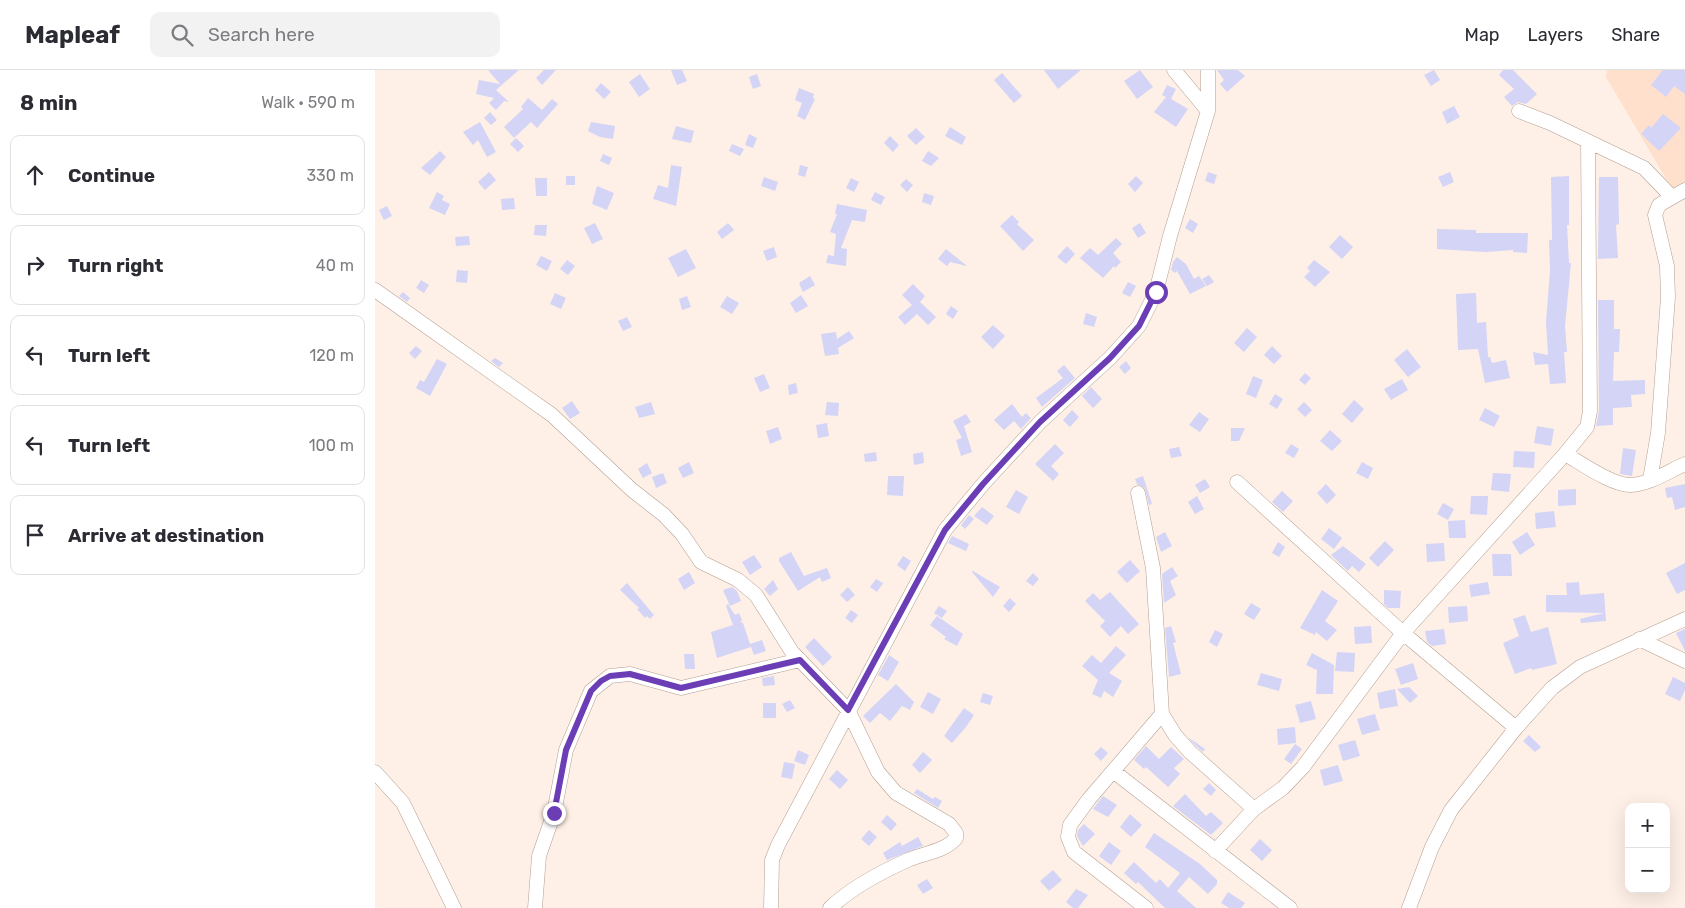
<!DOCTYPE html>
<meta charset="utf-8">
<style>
body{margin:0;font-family:Rubik,sans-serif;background:#f2f2f3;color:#2b2b33}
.controls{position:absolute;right:15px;bottom:15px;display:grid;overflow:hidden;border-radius:10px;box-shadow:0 5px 20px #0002}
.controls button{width:45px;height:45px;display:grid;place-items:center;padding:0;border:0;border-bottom:1px solid #e1e1e2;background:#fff;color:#2b2b33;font:25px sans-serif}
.stop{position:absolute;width:15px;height:15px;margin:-11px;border:4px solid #6b3eb6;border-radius:50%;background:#fff}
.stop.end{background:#6b3eb6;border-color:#fff;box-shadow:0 1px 5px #0008}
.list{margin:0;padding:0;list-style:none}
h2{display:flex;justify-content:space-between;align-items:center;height:65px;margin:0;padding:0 20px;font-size:21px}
h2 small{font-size:16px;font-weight:400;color:#7c7c81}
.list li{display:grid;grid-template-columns:32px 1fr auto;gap:15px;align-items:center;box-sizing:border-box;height:80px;margin:0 10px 10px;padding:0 10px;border:1px solid #e1e1e2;border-radius:10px}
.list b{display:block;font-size:19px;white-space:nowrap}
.list em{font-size:16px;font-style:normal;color:#7c7c81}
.icon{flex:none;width:28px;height:28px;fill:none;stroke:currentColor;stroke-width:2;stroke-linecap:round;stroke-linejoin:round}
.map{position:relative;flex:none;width:1310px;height:838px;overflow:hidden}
header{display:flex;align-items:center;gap:30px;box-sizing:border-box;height:70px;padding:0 25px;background:#fff;border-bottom:1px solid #e1e1e2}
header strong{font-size:24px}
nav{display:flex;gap:28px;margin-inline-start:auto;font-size:18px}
.search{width:350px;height:45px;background:#f2f2f3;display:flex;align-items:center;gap:12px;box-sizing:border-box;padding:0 18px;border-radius:10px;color:#7c7c81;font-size:19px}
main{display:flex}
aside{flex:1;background:#fff}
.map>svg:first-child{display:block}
.built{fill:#ffe0cc}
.building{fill:#d3d4f6}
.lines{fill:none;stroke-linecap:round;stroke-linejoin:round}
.minor-casing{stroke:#b49e90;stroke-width:15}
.minor{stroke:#fff;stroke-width:14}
.route{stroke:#6b3eb6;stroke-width:6}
</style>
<header>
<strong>Mapleaf</strong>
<div class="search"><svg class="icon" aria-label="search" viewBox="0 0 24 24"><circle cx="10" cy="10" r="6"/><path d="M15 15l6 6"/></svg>Search here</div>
<nav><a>Map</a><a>Layers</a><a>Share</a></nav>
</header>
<main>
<aside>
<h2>8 min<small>Walk · 590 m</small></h2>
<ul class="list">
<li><svg class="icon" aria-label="ahead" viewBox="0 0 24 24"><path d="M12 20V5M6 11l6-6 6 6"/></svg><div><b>Continue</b></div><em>330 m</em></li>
<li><svg class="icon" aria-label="right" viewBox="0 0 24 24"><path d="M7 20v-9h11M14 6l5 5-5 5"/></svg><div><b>Turn right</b></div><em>40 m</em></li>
<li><svg class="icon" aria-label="left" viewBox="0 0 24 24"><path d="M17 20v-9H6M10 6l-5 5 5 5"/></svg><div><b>Turn left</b></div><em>120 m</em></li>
<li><svg class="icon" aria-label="left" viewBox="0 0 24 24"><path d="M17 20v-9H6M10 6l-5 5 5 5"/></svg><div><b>Turn left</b></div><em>100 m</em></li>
<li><svg class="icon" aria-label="arrive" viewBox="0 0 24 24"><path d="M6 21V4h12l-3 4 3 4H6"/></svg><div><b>Arrive at destination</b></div></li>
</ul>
</aside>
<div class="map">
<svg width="1310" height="838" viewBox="0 0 1310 838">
<rect width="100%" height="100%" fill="#fef0e7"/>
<path class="built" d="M1232 0H1310V112L1297 119 1231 7Z"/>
<path class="building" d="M113 0H144L121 20 134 32 129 31 121 40 114 33 119 28 101 24 104 10 125 14Z
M169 0H181L167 15 161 8Z
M296 0H307L312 11 302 15Z
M669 0H706L683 19Z
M765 0 778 17 762 29 749 11Z
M842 0H863L870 6 852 22 845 14 849 10Z
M1059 0 1065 10 1056 16 1049 5Z
M1128 0H1138L1162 24 1151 34 1143 32 1137 36 1129 27 1139 19 1124 5Z
M1288 0H1310V24L1299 16 1291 27 1276 15Z
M627 3 647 26 639 33 619 10Z
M265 4 275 19 264 27 254 12Z
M382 4 386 16 378 19 374 7Z
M226 13 236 22 229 29 220 20Z
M792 15 801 19 796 29 813 39 801 57 779 42 791 27 787 25Z
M424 18 439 24 438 28 440 29 430 50 422 46 427 33 420 30Z
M153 28 167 40 177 29 183 34 162 58 156 52 139 68 129 57 148 39 146 37Z
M1079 36 1085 47 1072 54 1067 42Z
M115 42 122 50 116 55 109 48Z
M1288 44 1306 58 1284 81 1266 64 1274 55 1276 58Z
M105 52 121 82 112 87 103 70 98 75 88 62Z
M216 52 240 56 238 69 225 67 213 61Z
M301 56 319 61 316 73 297 69Z
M575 57 591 67 587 75 570 66Z
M541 58 550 67 541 75 532 66Z
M374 64 382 68 378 78 370 75Z
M515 66 524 75 518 82 509 73Z
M141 68 149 76 143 82 135 74Z
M357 74 369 79 365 86 354 81Z
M65 81 71 87 55 105 46 98Z
M553 81 564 88 556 96 547 91Z
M228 84 237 88 234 95 225 91Z
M296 95 307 97 301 136 278 129 283 115 293 118Z
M425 95 433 97 430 107 423 105Z
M114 102 121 110 110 120 103 112Z
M833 102 842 105 839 114 830 111Z
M1075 102 1079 112 1068 117 1063 107Z
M191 106H200V115H191Z
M761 106 768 113 760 122 753 114Z
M1194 106V155H1192L1194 193H1196L1190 256 1192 282H1189L1191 313 1175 314 1173 294 1160 295 1158 282 1173 285 1171 252 1175 201 1174 170H1177L1176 107Z
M389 107 403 112 400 121 386 116Z
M1224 107H1243L1244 154 1241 155 1243 188 1223 189Z
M160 108H172V126H161Z
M476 108 484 112 479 122 471 118Z
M531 109 538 115 532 122 525 115Z
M222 116 239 123 232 140 217 134Z
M62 122 69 126 67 130 75 134 70 145 54 138Z
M500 122 510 127 506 135 496 130Z
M549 123 559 126 556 135 547 132Z
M139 128 140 139 127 140 126 129Z
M462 134 492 140 490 152 477 150 466 178 472 179 471 196 451 193 453 185 459 186 461 164 455 162 462 144H460Z
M12 136 17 146 9 150 4 140Z
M637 145 644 152 642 154 659 170 648 181 625 156Z
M815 149 823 154 818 163 810 158Z
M220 153 228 169 217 174 209 158Z
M353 153 359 160 347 169 342 162Z
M765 153 771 163 763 168 757 158Z
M160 155H172L171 166 159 165Z
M1062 159 1101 160V163H1153L1152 183 1138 182V180L1111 182 1062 179Z
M965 165 978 177 967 189 954 177Z
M94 166 95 175 81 176 80 167Z
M741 168 747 174 738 183 746 192 740 198 739 196 728 208 705 188 715 178 723 185Z
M692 176 700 184 691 194 682 187Z
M399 177 402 187 392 191 388 181Z
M311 179 321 198 303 207 293 188Z
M571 179 592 196 575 192 572 196 563 189Z
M166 186 177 191 172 201 161 195Z
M802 187 811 194 819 209 824 206 831 216 815 224 802 201 800 203 796 200 798 192Z
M192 190 200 196 193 205 185 199Z
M939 190 955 202 940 217 929 207 935 201 932 198Z
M82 200 93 201 92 213 81 212Z
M834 205 839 212 832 216 827 209Z
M435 206 440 215 428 222 424 213Z
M46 210 54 215 49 223 41 218Z
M753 212 761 216 755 227 747 223Z
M538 214 550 226 545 232 561 247 553 255 542 244 530 255 523 247 537 235 527 225Z
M28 222 35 228 32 232 24 226Z
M180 223 191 228 186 239 175 234Z
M1101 223 1102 253 1111 252 1113 287H1115L1117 293 1131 290 1135 308 1110 313 1103 279 1083 280 1081 224Z
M426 225 433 236 421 243 415 233Z
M312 226 316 237 307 240 304 229Z
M352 226 364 233 357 244 345 237Z
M1223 230H1239V259H1245L1244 282H1239L1238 311 1270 310V324L1256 325 1257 337 1238 338V355L1221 356 1224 341Z
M576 236 583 241 578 249 571 244Z
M711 243 722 247 719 257 708 254Z
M252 247 257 257 248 261 243 251Z
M618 255 630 266 618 279 606 267Z
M872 258 882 267 869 282 859 273Z
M474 261 479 268 463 278 464 284 450 286 446 264 461 262 462 269Z
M41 276 47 281 40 289 34 283Z
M897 276 907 286 899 294 889 285Z
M1032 279 1046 297 1033 307 1019 290Z
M120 288 128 293 124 297 116 291Z
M62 289 72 294 55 326 41 318 45 310 49 312Z
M751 291 756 298 750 304 744 297Z
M689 295 700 308 667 337 661 328 688 308 682 301Z
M930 303 936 308 930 315 924 310Z
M389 304 395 318 385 322 379 308Z
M878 306 888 310 881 328 871 324Z
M1027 309 1033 320 1016 330 1009 319Z
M421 313 423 323 414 325 413 315Z
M716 317 727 329 718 338 707 326Z
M900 324 908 329 902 339 894 334Z
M979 330 989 339 977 353 967 344Z
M197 331 205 343 195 349 187 338Z
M276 332 280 344 264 348 260 337Z
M452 332 464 333 463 346 450 345Z
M929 332 937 340 930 347 922 339Z
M637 334 647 347 651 343 656 348 646 359 639 351 629 360 619 350Z
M1110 338 1125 346 1119 357 1104 350Z
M697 340 704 347 695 357 688 350Z
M824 342 834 349 825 362 814 355Z
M591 344 596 352 589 356 597 382 586 386 581 370 587 368 578 351Z
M452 353 454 366 443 368 441 355Z
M1162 356 1179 359 1176 376 1159 373Z
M403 357 407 369 395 374 391 361Z
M856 358H870L864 371H856Z
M955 360 967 371 957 381 945 371Z
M680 374 689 383 676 396 684 404 678 411 660 394Z
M916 374 924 379 919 388 910 383Z
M804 377 807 386 796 388 794 379Z
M1248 378 1261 380 1257 406 1245 404Z
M1139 381 1160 382 1159 398 1138 397Z
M501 382 502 391 490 392 489 384Z
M548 382 549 393 539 395 538 384Z
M314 392 319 403 308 408 303 398Z
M987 392 998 398 993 409 981 403Z
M272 393 277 403 268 408 263 399Z
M288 403 292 413 281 418 277 407Z
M1118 403 1136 404 1134 422 1116 420Z
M513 406H529L528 426 512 425Z
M768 406 777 434 774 435 770 418 762 414 760 409Z
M830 409 835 417 825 423 820 415Z
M951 414 961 425 952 434 942 423Z
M1310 414V437L1300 440 1297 427 1292 428 1290 418Z
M1201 419V435L1183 436V420Z
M641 420 653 427 644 444 631 437Z
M907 421 918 431 908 442 897 432Z
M822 426 829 439 820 444 813 432Z
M1096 426H1113L1112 445 1095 444Z
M1068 433 1079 439 1073 450 1062 444Z
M607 437 619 446 612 455 599 446Z
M1179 441 1181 457 1161 459 1160 443Z
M594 445 599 449 590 459 586 455Z
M1090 450 1091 468H1074L1073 451Z
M954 458 967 468 959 479 946 469Z
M790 462 797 476 786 482 781 467Z
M1152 462 1160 475 1145 485 1137 472Z
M577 466 594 474 591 481 573 473Z
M1010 471 1019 480 1003 497 994 488Z
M903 472 910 477 904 487 897 483Z
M1069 473 1070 491 1052 492 1051 474Z
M968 476 991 494 984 502 977 496 973 501 956 485Z
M416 482 429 506 452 498 456 508 447 512 445 507 423 521 404 491V488Z
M1117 484H1136L1137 506H1118Z
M379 485 387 497 375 505 367 492Z
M528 486 536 491 530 501 522 495Z
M755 490 765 501 752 513 742 502Z
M1310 493V520L1302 524 1291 503Z
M797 497 803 506 795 511 801 525 789 533 787 504Z
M598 501 625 517 618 527 597 502Z
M314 502 320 513 309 520 303 509Z
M658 503 664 509 658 516 651 511Z
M501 509 508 513 502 522 495 517Z
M398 510 403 519 395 526 389 519Z
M1113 512 1115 524 1096 527 1094 515Z
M1204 512 1205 525 1229 523 1231 551 1206 553 1205 549 1229 543 1171 542V525H1192L1191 513Z
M252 513 279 545 275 549 272 546 270 548 262 539 264 538 245 520Z
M357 517 362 521 366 531 355 536 348 520Z
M473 517 480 525 472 532 465 525Z
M947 520 963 531 950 551 962 560 952 571 941 562 940 565 925 558Z
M1009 520 1026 521 1025 538H1013L1009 534Z
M735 522 764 554 753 564 746 556 735 567 725 556 730 551 710 531 718 523 725 530Z
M635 528 641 534 634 542 628 536Z
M876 533 886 539 879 550 869 544Z
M353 534 360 545 364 543 367 550 365 552 368 553 375 574 387 570 391 581 379 585 376 577 342 588 336 562 358 555 351 536Z
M564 536 572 541 567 548 559 543Z
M1092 536 1093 551 1074 553 1073 537Z
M476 540 483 545 477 553 470 548Z
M1150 545 1156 562 1173 557 1182 594 1157 600 1156 598 1140 604 1128 573 1144 566 1138 549Z
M562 546 588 564 582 576 569 569 571 567 555 555Z
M796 556 801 572 798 573 806 604 794 607 790 558Z
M996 556 997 573 980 574 979 557Z
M1069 559 1071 574 1057 576 1052 572 1050 561Z
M1310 559V581L1301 563Z
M840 560 848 564 842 577 834 572Z
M439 568 457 587 448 596 430 577Z
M741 576 751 585 734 603 747 611 738 627 729 621 726 628 717 624 723 610 707 596 717 585 726 593Z
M962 582 980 583 979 602 960 601Z
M937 583 959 595 958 624H941L942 600 931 595Z
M309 584H319L320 599H310Z
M514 585 524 592 513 611 503 605Z
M1038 593 1043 609 1026 615 1020 599Z
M886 603 907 609 904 621 882 615Z
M399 606 400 615 388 616 387 608Z
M1298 607 1310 613V620L1305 631 1290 624Z
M521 614 539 632 535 640 527 636 515 651 505 643 495 653 488 646Z
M1034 617 1043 626 1035 633 1022 619Z
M1020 619 1023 636 1005 639 1002 623Z
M553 622 566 629 558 644 545 637Z
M608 623 618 626 615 635 605 632Z
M415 630 420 638 412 642 407 634Z
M936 631 941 649 925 653 920 635Z
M388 633H401V648H388Z
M589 638 599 645 591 657 577 673 569 666Z
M1000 644 1005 660 987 665 982 649Z
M920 657 921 673 903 675 902 659Z
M1154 665 1166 677 1160 682 1148 671Z
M813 667 830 679 828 682 821 676Z
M980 670 985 686 968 691 963 675Z
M920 674 927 679 916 694 909 689Z
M771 676 784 689 796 677 809 689 799 698 805 704 793 717 771 697 769 699 759 690Z
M726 677 733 683 726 691 719 684Z
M423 680 434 685 430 695 419 691Z
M548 682 557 690 545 703 537 695Z
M409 692 420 694 417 709 406 707Z
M963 695 968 711 949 716 945 700Z
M462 700 473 710 465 719 454 709Z
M834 713 841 720 836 726 828 719Z
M542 719 558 729 560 727 567 731 563 738 539 723Z
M810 724 831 746 836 742 848 753 836 765 798 736Z
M728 726 742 735 733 747 718 739Z
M755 744 767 755 756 767 745 757Z
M512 745 522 754 516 761 506 752Z
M709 754 720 764 708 776 702 766 703 760Z
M494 760 502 767 494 776 486 769Z
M779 763 825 794 842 810V814L833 824 814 807 802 821 821 838H790L763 812 761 814 749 803 759 792 781 813 785 809 793 818 805 803 770 777Z
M543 767 548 776 512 790 508 783 525 772 527 776Z
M885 769 897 780 887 791 875 780Z
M734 772 746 781 736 795 724 786Z
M678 800 687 810 674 821 665 811Z
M552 809 558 818 548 824 542 815Z
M701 819 713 825 703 838H698L691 832Z
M853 822 870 833 866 838H854L846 833Z"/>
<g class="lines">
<defs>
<path id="minor" d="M799 0 833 41
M1144 41 1175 53 1269 98 1297 127
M0 220 177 345 257 420 289 445 307 464 326 492 363 510 381 525 417 582 473 640 503 702 521 723 574 754 581 763V768C571 781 549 783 533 790 506 802 477 817 455 838
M1190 384C1206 393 1238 416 1256 415 1275 414 1294 401 1310 394
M1275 410 1283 363 1293 227 1292 196 1280 145 1284 135 1310 120
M862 412 1028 563 1141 658
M763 423 778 498 787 644 800 665 815 682 879 739
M1264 569 1310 591
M738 701 915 838
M0 702 28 733 79 838
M840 781 879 739 908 718 928 697 1028 563 1190 384 1212 357 1215 341 1213 72
M160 838 164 786 179 743 191 680 216 621 235 606 255 604 306 618 425 590
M396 838 397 790 403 775 570 460 608 414 665 352 735 288 764 256 781 222 795 166 833 41V0
M771 838 699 782 693 767 695 755 714 729 787 644
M1034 838 1057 777 1076 740 1141 658 1177 618 1205 597 1310 549"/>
</defs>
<use href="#minor" class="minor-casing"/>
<use href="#minor" class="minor"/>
</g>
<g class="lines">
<path class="route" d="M179 743 191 680 216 621 226 611 235 606 255 604 306 618 425 590 473 640 570 460 608 414 665 352 735 288 764 256 781 222"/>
</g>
</svg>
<div class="controls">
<button>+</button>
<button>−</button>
</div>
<div class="stop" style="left:781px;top:222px"></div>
<div class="stop end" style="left:179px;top:743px"></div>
</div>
</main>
